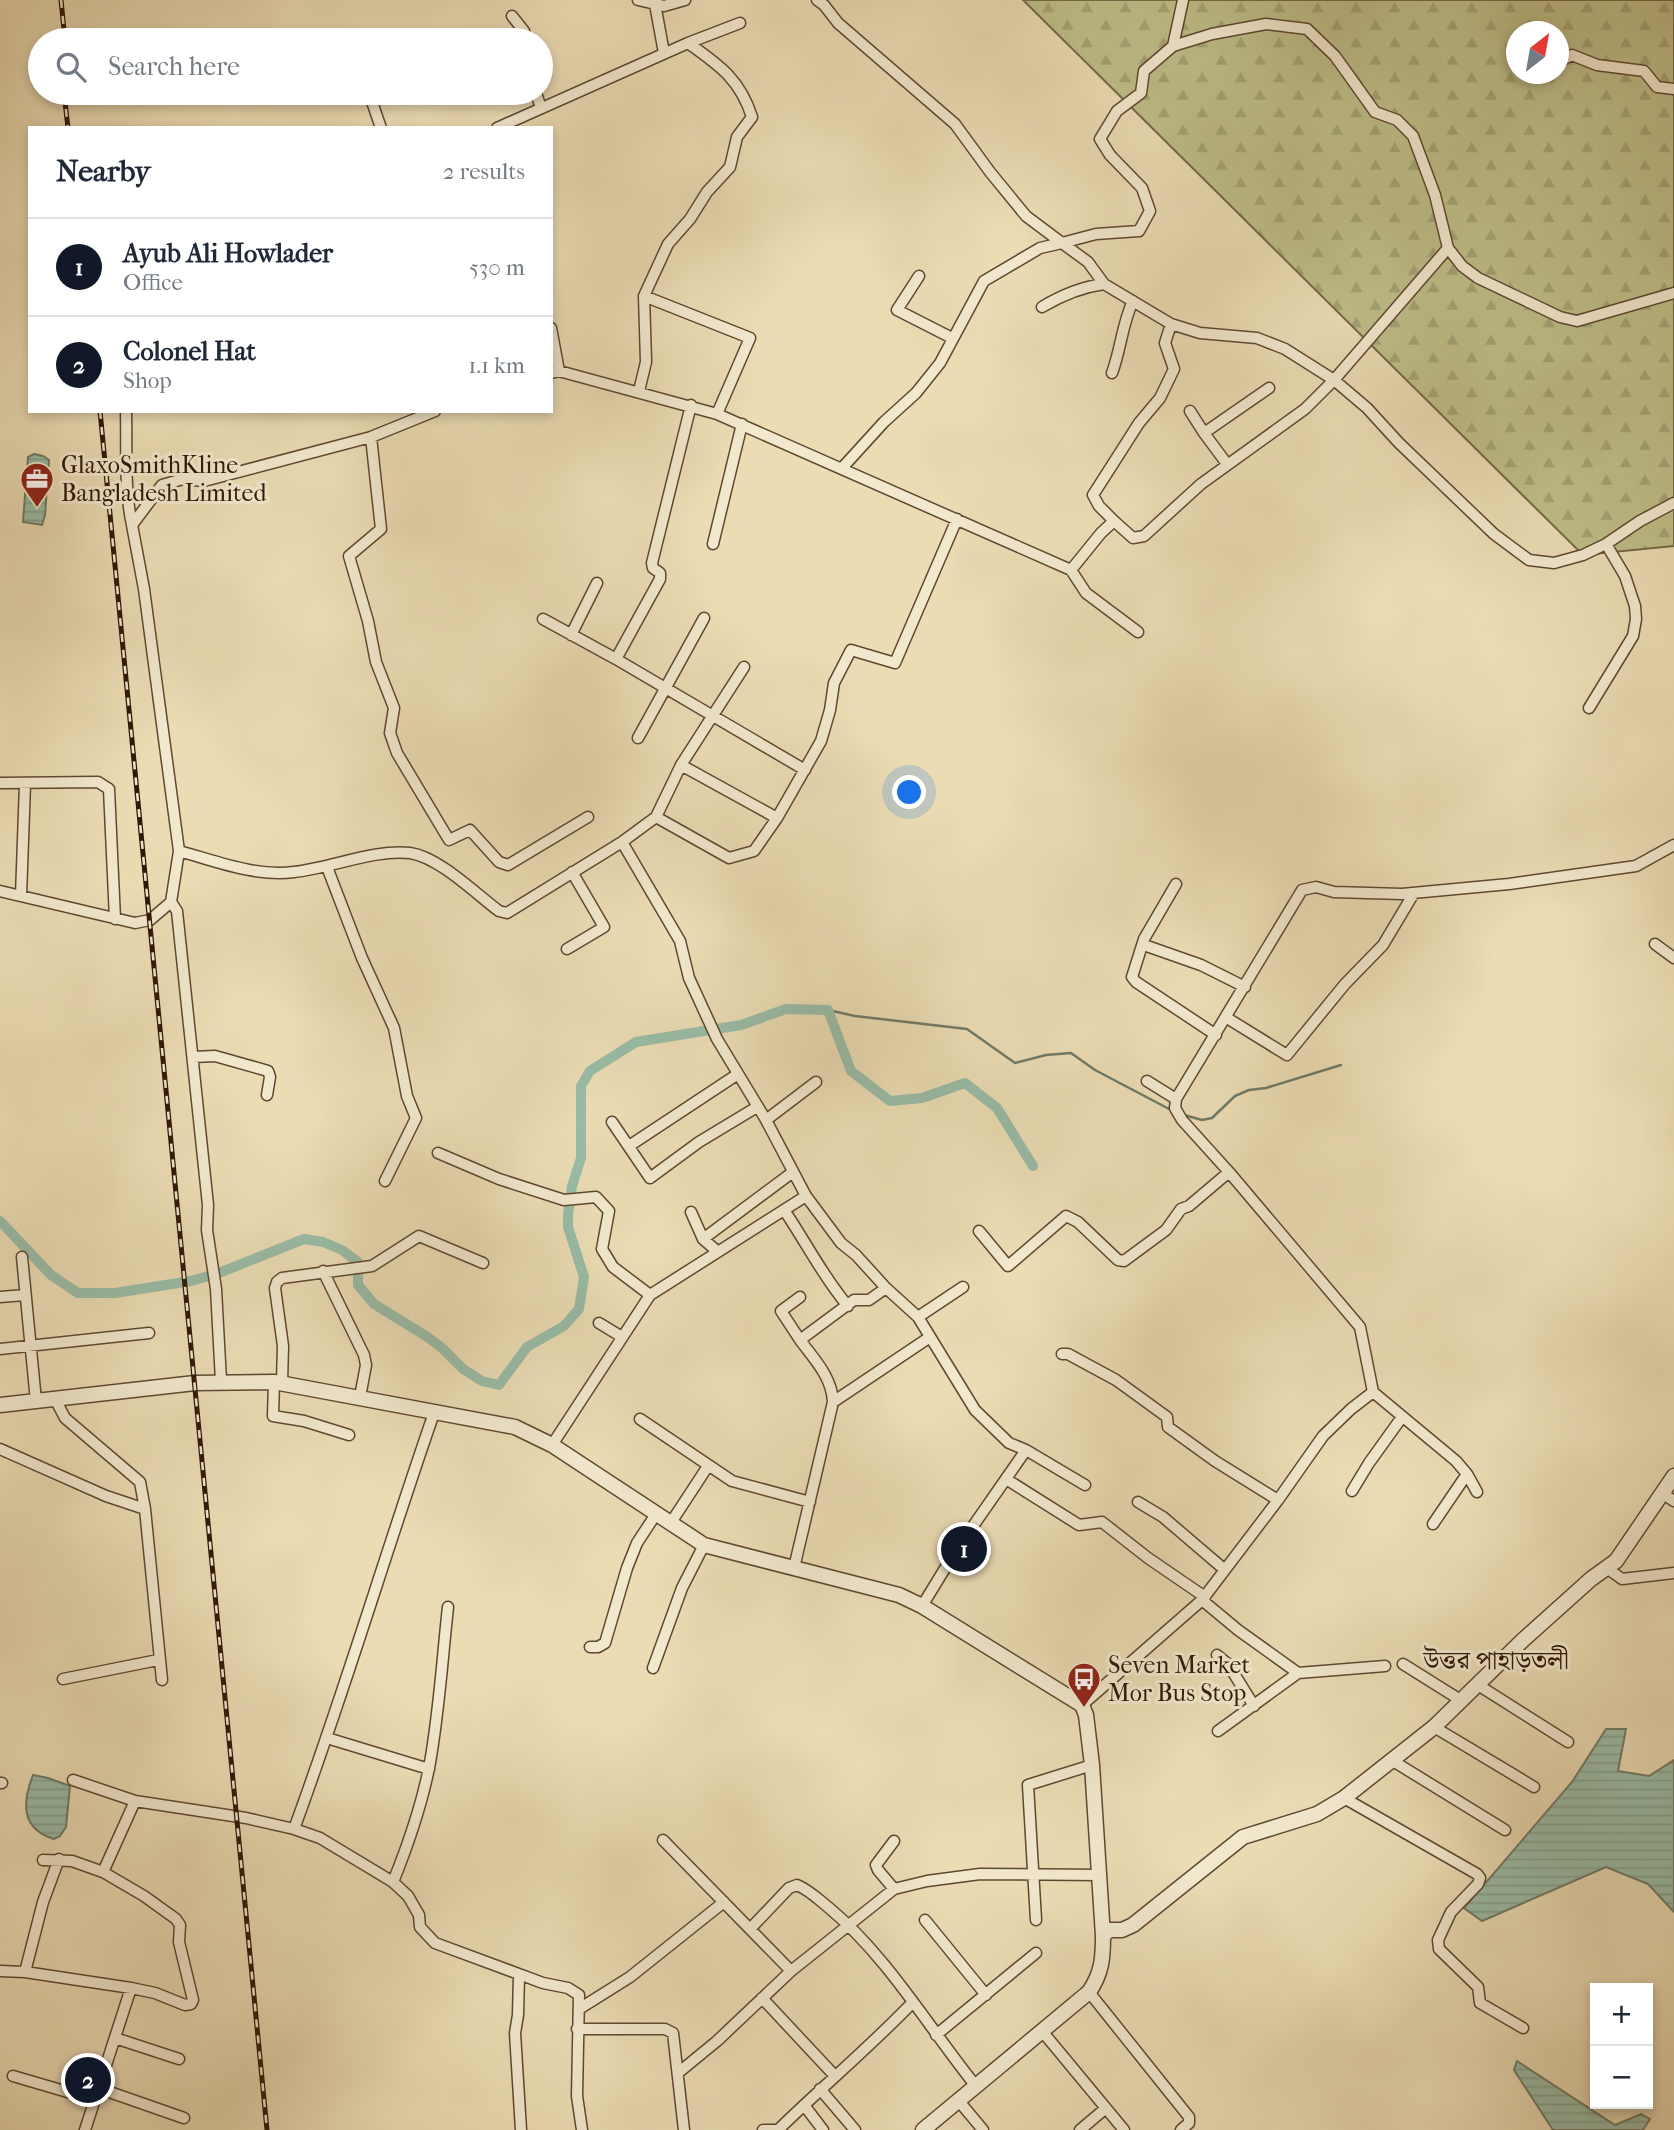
<!DOCTYPE html>
<meta charset="utf-8">
<style>
body{margin:0;font-family:"IM FELL French Canon","Noto Serif Bengali",serif;background:#f6f6f7;color:#1f2937}
.controls{position:absolute;right:21px;bottom:21px;display:grid;overflow:hidden;border-radius:0px;box-shadow:0 4px 10px #0003}
.controls button{width:63px;height:63px;display:grid;place-items:center;padding:0;border:0;border-bottom:2px solid #e0e1e3;background:#fff;color:#1f2937;font:35px sans-serif}
.compass{position:absolute;left:1506px;top:21px;width:63px;height:63px;border-radius:50%;background:#fff;box-shadow:0 4px 10px #0003;rotate:31deg}
.you{position:absolute;left:910px;top:793px;width:24px;height:24px;margin:-18px;border:5px solid #fff;border-radius:50%;background:#1a73e8;box-shadow:0 0 0 10px #1a73e833}
.badge{display:grid;place-items:center;width:46px;height:46px;border-radius:50%;background:#111827;color:#fff;font-size:23px;font-weight:700}
.pin{position:absolute;translate:-50% -50%;border:4px solid #fff;box-shadow:0 2px 7px #0006}
.list{margin:0;padding:0;list-style:none}
h2{display:flex;justify-content:space-between;align-items:center;height:91px;margin:0;padding:0 28px;font-size:30px}
h2 small{font-size:23px;font-weight:400;color:#747a83}
.list li{display:grid;grid-template-columns:46px 1fr auto;gap:21px;align-items:center;box-sizing:border-box;height:98px;padding:0 28px;border-top:2px solid #e0e1e3}
.list b{display:block;font-size:26px;white-space:nowrap}
.list p{margin:0;font-size:23px;white-space:nowrap;color:#747a83}
.list em{font-size:23px;font-style:normal;color:#747a83}
.icon{flex:none;width:38px;height:38px;fill:none;stroke:currentColor;stroke-width:2;stroke-linecap:round;stroke-linejoin:round}
.map{position:relative;flex:none;width:1674px;height:2130px;overflow:hidden}
.search{position:absolute;background:#fff;box-shadow:0 4px 10px #0003;left:28px;top:28px;width:525px;height:77px;display:flex;align-items:center;gap:18px;box-sizing:border-box;padding:0 24px;border-radius:38px;color:#747a83;font-size:26px}
.panel{position:absolute;background:#fff;box-shadow:0 4px 10px #0003;left:28px;top:126px;width:525px;height:287px;border-radius:0px}
.map>svg:first-child{display:block}
.forest{fill:url(#forest-firs);stroke:#776a48;stroke-width:2;fill-rule:evenodd}
.water{fill:url(#water-rules);stroke:#6f7a67;stroke-width:2}
.lines{fill:none;stroke-linecap:round;stroke-linejoin:round}
.stream{stroke:#6f7a67;stroke-width:2.5}
.canal{stroke:#99bca7;stroke-width:10}
.minor-casing{stroke:#5f4832;stroke-width:13}
.tertiary-casing{stroke:#5f4832;stroke-width:17}
.minor{stroke:#f2e8ce;stroke-width:10}
.tertiary{stroke:#f2e8ce;stroke-width:14}
.rail-casing{stroke:#301707;stroke-width:5}
.rail{stroke:#f2e8ce;stroke-width:2.5;stroke-dasharray:8;stroke-linecap:butt}
.labels{text-anchor:middle;dominant-baseline:central;stroke-width:6;stroke-linejoin:round;paint-order:stroke}
.poi-label{font-size:24px;fill:#301707;stroke:#f2e8ce;text-anchor:start}
.neighbourhood-label{font-size:26px;fill:#301707;stroke:#f2e8ce}
</style>
<div class="map">
<svg width="1674" height="2130" viewBox="0 0 1674 2130">
<defs>
<pattern id="forest-firs" width="22" height="20" patternUnits="userSpaceOnUse" patternTransform="scale(1.75)"><rect width="22" height="20" fill="#bebe89"/><path d="M5 1l3.5 6h-7zM16 11l3.5 6h-7z" fill="#a4a375"/></pattern>
<pattern id="water-rules" width="6" height="5" patternUnits="userSpaceOnUse" patternTransform="scale(1.75)"><rect width="6" height="5" fill="#99bca7"/><path d="M0 2.5h6" fill="none" stroke="#84a18e"/></pattern>
</defs>
<rect width="100%" height="100%" fill="#ebdcb4"/>
<filter id="stains"><feTurbulence type="fractalNoise" baseFrequency=".00286" numOctaves="4"/><feColorMatrix values="0 0 0 0 .2 0 0 0 0 .09 0 0 0 0 .02 0 0 0 .5 -.17"/></filter>
<radialGradient id="worn" r=".72"><stop offset=".6" stop-color="#630" stop-opacity="0"/><stop offset="1" stop-color="#630" stop-opacity=".3"/></radialGradient>
<path class="forest" d="M1023 0H1674V546L1583 555ZM1516 32H1558V74H1516Z"/>
<path class="water" d="M34 454 43 456 49 460 45 515 42 525 23 522 28 457Z
M1606 1729H1626L1618 1771 1649 1776 1674 1760V1912L1648 1884 1606 1867 1482 1921 1464 1908 1572 1782Z
M33 1775 48 1778 70 1786 66 1827 60 1836 54 1839C21 1829 22 1803 33 1775Z
M1517 2061 1615 2125 1641 2114 1650 2119 1643 2130H1553L1514 2070Z"/>
<g class="lines">
<path class="stream" d="M828 1010 855 1016 967 1029 1015 1063 1046 1055 1071 1053 1095 1070 1171 1110
M1184 1115 1202 1120 1212 1118 1235 1096 1249 1090 1266 1088 1341 1065"/>
<path class="canal" d="M0 1221 51 1275 78 1293H115L191 1281 219 1273 304 1239 323 1242 342 1250 358 1262V1285L374 1304 426 1336 442 1348 463 1369 482 1381 499 1385 527 1347 564 1326 579 1309 584 1277 568 1227V1215L572 1186 581 1158V1086L590 1071 636 1042 741 1025 786 1009 828 1010 851 1071 890 1101 922 1098 965 1083 997 1108 1033 1166"/>
<defs>
<path id="minor" d="M638 0 664 6 685 0
M817 0 824 5 838 23 955 124 990 172 1026 216 1062 243
M655 4 664 53
M512 16 524 31 526 40
M688 43 740 23
M1173 46 1212 34 1266 24 1307 29 1335 56 1375 112 1397 120 1413 136 1435 195 1448 248 1462 266 1478 278 1560 317 1577 321 1674 293
M1558 62 1572 55 1597 65 1644 71 1657 87 1674 89
M369 93 381 128
M536 93 541 108
M497 128 688 43C719 65 740 79 752 117L737 137 730 167 707 192 690 219 668 244 644 296 646 362 639 391
M1448 248 1334 380 1367 408 1399 443 1494 534 1529 560 1554 563 1583 555 1606 544 1640 521 1674 503
M919 276 897 310 952 338
M644 296 750 338 717 414 1071 570
M1042 307C1062 295 1081 287 1104 284
M551 328 559 371
M551 373 559 371 717 414
M1112 373C1121 349 1122 324 1133 301
M126 411C127 449 124 488 132 525
M1190 411 1204 433
M371 437 381 529 349 556 368 621 376 662 394 708 390 733 397 753 449 840 470 830 499 862 508 865 588 817
M1227 464 1204 433 1269 388
M843 467 884 422 916 393 940 363 984 281 1040 248 1062 243
M1114 521 1099 506 1093 495 1139 423 1160 398 1174 369 1165 343 1171 324
M713 544 742 424
M543 619 616 659 805 770
M1138 632 1086 593 1071 570 1101 533 1114 521 1133 538 1144 536 1201 484 1305 409 1334 380 1285 349 1257 338 1200 333 1171 324 1104 284 1088 262 1062 243 1096 234 1139 231 1150 211 1142 188 1110 155 1100 139 1117 111 1141 93 1144 71 1173 46 1183 0
M571 635 597 583
M616 659 660 579V573L653 568 652 563 691 405
M1589 708 1633 636 1636 619 1635 606 1625 576 1606 544
M638 738 704 618
M0 783 98 782 109 789 115 919
M656 817 729 858 754 851 777 818 681 765
M777 818 821 741 830 710 834 683 851 650 895 663 957 519
M622 842 680 941 689 978 717 1039 766 1120 806 1196 841 1243 856 1255 886 1288 869 1300H854L800 1340 781 1311 800 1297
M179 851C216 861 255 877 294 872 331 868 374 849 410 853 439 857 476 894 499 911L507 913 622 842 656 817 681 765 744 667
M327 867 362 958 394 1028 407 1096 416 1118 385 1181
M1176 884 1144 939 1132 977 1136 982 1216 1035
M0 891 135 923 150 920 171 902
M21 896 25 784
M1655 944 1674 958
M1144 945 1201 965 1245 987
M567 949 604 927 572 872
M1227 1018 1287 1055 1345 984 1383 945 1414 893
M193 1057 215 1056 268 1071 270 1077 267 1095
M1147 1081 1176 1099
M766 1120 816 1082
M612 1122 650 1178 699 1142 757 1107
M629 1146 738 1074
M438 1153 499 1179 564 1200 596 1197 609 1211 602 1249 613 1267 650 1295
M784 1210C806 1242 823 1277 848 1306
M691 1212 703 1239 718 1252
M979 1231 1008 1266 1066 1216 1078 1222 1118 1260 1124 1261 1166 1230 1181 1209 1189 1206 1229 1172
M703 1239 793 1172
M22 1257 36 1401
M323 1271 364 1355 366 1365 360 1397
M886 1288 918 1317 975 1410 1009 1443 1026 1450 1085 1485
M0 1297 25 1295
M918 1317 963 1287
M599 1323 622 1337
M0 1349 149 1333
M1062 1354H1068L1116 1380 1167 1417 1168 1427 1215 1461 1278 1500
M221 1381 216 1289 207 1230 208 1205 177 911 171 902 179 851 144 589 132 525 162 485 183 479 204 481 371 437 435 411
M274 1382 273 1416 304 1421 349 1435
M282 1382 283 1346 275 1288 277 1282 282 1278 372 1266 419 1236 483 1263
M55 1399 65 1418 140 1482 145 1509 162 1680
M833 1402 930 1337
M640 1419 732 1481 810 1502
M552 1445 650 1295 806 1196
M0 1449 106 1496 145 1509
M1467 1474 1477 1492
M1006 1479 1079 1525 1102 1522 1148 1558 1205 1597
M1352 1491 1369 1463 1402 1417
M1662 1493 1674 1501
M1138 1502 1163 1517 1225 1570
M670 1524 708 1466
M1433 1524 1467 1474 1456 1461 1373 1392 1360 1327 1229 1172 1182 1120 1175 1108 1176 1099 1302 890 1316 887 1334 892 1402 894 1509 884 1636 866 1674 845
M794 1568 833 1402C832 1377 814 1359 800 1340
M1608 1569 1622 1579 1674 1573
M1202 1600 1238 1630 1298 1673 1385 1666
M922 1606 955 1552 1026 1450
M590 1647H598L605 1643 627 1568 637 1543 656 1514
M1217 1655 1228 1664 1254 1706
M1403 1664 1462 1701
M653 1668 682 1588 704 1545
M63 1679 158 1660
M1478 1685 1568 1742
M1082 1705 1202 1600 1278 1500 1323 1436 1351 1409 1373 1392
M1434 1727 1534 1787
M1218 1731 1298 1673
M327 1738 429 1769
M1393 1761 1505 1830
M73 1780 135 1801 246 1818 294 1829 320 1838 393 1882 408 1896 419 1915 420 1927 435 1943 543 1983 568 1988 579 1995 577 2096 582 2130
M0 1783H2
M1344 1798 1477 1874 1480 1878 1478 1884 1451 1912 1438 1940 1439 1949 1478 1987 1480 2003 1523 2028
M294 1829C345 1691 386 1551 434 1413
M663 1840 791 1971
M894 1841 876 1865 878 1870 894 1889
M103 1872 135 1801
M393 1882C408 1845 421 1807 429 1768 439 1715 442 1661 448 1607
M925 1920 986 1995
M1036 1920 1028 1785 1092 1765
M750 1929 789 1888 797 1885C809 1890 818 1899 828 1907 887 1956 927 2025 975 2085
M0 1971 25 1972 131 1988 155 1993 185 2005 191 2004 193 2000 179 1942 180 1925 176 1919 144 1896 103 1872 72 1861 43 1860
M25 1972 43 1902 59 1859
M519 1975 518 2015 515 2033 521 2130
M1089 1992 1189 2117V2123L1181 2130
M762 1998 834 2075
M579 2009 630 1977 724 1902
M577 2029H665L673 2033 684 2130
M1042 2031 1124 2130
M936 2035 1036 1953
M115 2038 179 2059
M678 2073 717 2041 791 1971 894 1889 927 1881 980 1874 1100 1875
M13 2076 95 2100
M98 2088 184 2118
M820 2089 855 2130
M958 2100 983 2130
M804 2105 823 2130
M779 2129C823 2086 871 2046 913 2002
M85 2130 131 1988
M763 2130H780
M1080 2130 1106 2108"/>
<path id="tertiary" d="M0 1405 195 1383 274 1382 515 1427 552 1445 704 1545 899 1595 922 1606 1082 1705 1086 1715 1092 1765 1103 1936
M923 2130 1089 1992C1102 1973 1103 1958 1103 1936L1109 1930H1122L1133 1925 1243 1837 1317 1814 1344 1798 1434 1727 1523 1640 1591 1579 1616 1561 1674 1476"/>
</defs>
<use href="#minor" class="minor-casing"/>
<use href="#tertiary" class="tertiary-casing"/>
<use href="#minor" class="minor"/>
<use href="#tertiary" class="tertiary"/>
<defs>
<path id="rail" d="M61 0 65 40
M64 93 68 128
M100 411 267 2130"/>
</defs>
<use href="#rail" class="rail-casing"/>
<use href="#rail" class="rail"/>
</g>
<defs>
<symbol id="office-pin" viewBox="-11 -11 22 30"><path d="M0 17L-7.5 6A9.5 9.5 0 1 1 7.5 6Z" fill="#8f2418" stroke="#f2e8ce"/><path d="M-6-3h4V-5.5h4V-3h4V5H-6ZM-1-4.5V-3h2v-1.5ZM-6 0V1H6V0Z" fill="#fff"/></symbol>
<symbol id="bus-pin" viewBox="-11 -11 22 30"><path d="M0 17L-7.5 6A9.5 9.5 0 1 1 7.5 6Z" fill="#8f2418" stroke="#f2e8ce"/><path d="M-5-6H5V4H4V6H2V4H-2V6H-4V4H-5ZM-3.5-4V0h7V-4ZM-3.5 1.2v1.5H-2V1.2ZM2 1.2v1.5H3.5V1.2Z" fill="#fff"/></symbol>
</defs>
<g fill-rule="evenodd">
<use href="#office-pin" x="18" y="460" width="38" height="52"/>
<use href="#bus-pin" x="1065" y="1660" width="38" height="52"/>
</g>
<g class="labels">
<g class="poi-label">
<text x="61" y="465">GlaxoSmithKline<tspan x="61" dy="28">Bangladesh Limited</tspan></text>
<text x="1108" y="1665">Seven Market<tspan x="1108" dy="28">Mor Bus Stop</tspan></text>
</g>
<g class="neighbourhood-label">
<text x="1496" y="1660">উত্তর পাহাড়তলী</text>
</g>
</g>
<rect width="100%" height="100%" filter="url(#stains)"/>
<rect width="100%" height="100%" fill="url(#worn)"/>
</svg>
<div class="controls">
<button>+</button>
<button>−</button>
</div>
<svg class="compass" viewBox="-18 -18 36 36"><path d="M0-13l5 13h-10z" fill="#e53935"/><path d="M0 13l5-13h-10z" fill="#747a83"/></svg>
<div class="you"></div>
<div class="pin badge" style="left:964px;top:1549px">1</div>
<div class="pin badge" style="left:88px;top:2080px">2</div>
<div class="search"><svg class="icon" aria-label="search" viewBox="0 0 24 24"><circle cx="10" cy="10" r="6"/><path d="M15 15l6 6"/></svg>Search here</div>
<section class="panel">
<h2>Nearby<small>2 results</small></h2>
<ul class="list">
<li><span class="badge">1</span><div><b>Ayub Ali Howlader</b><p>Office</p></div><em>530 m</em></li>
<li><span class="badge">2</span><div><b>Colonel Hat</b><p>Shop</p></div><em>1.1 km</em></li>
</ul>
</section>
</div>
